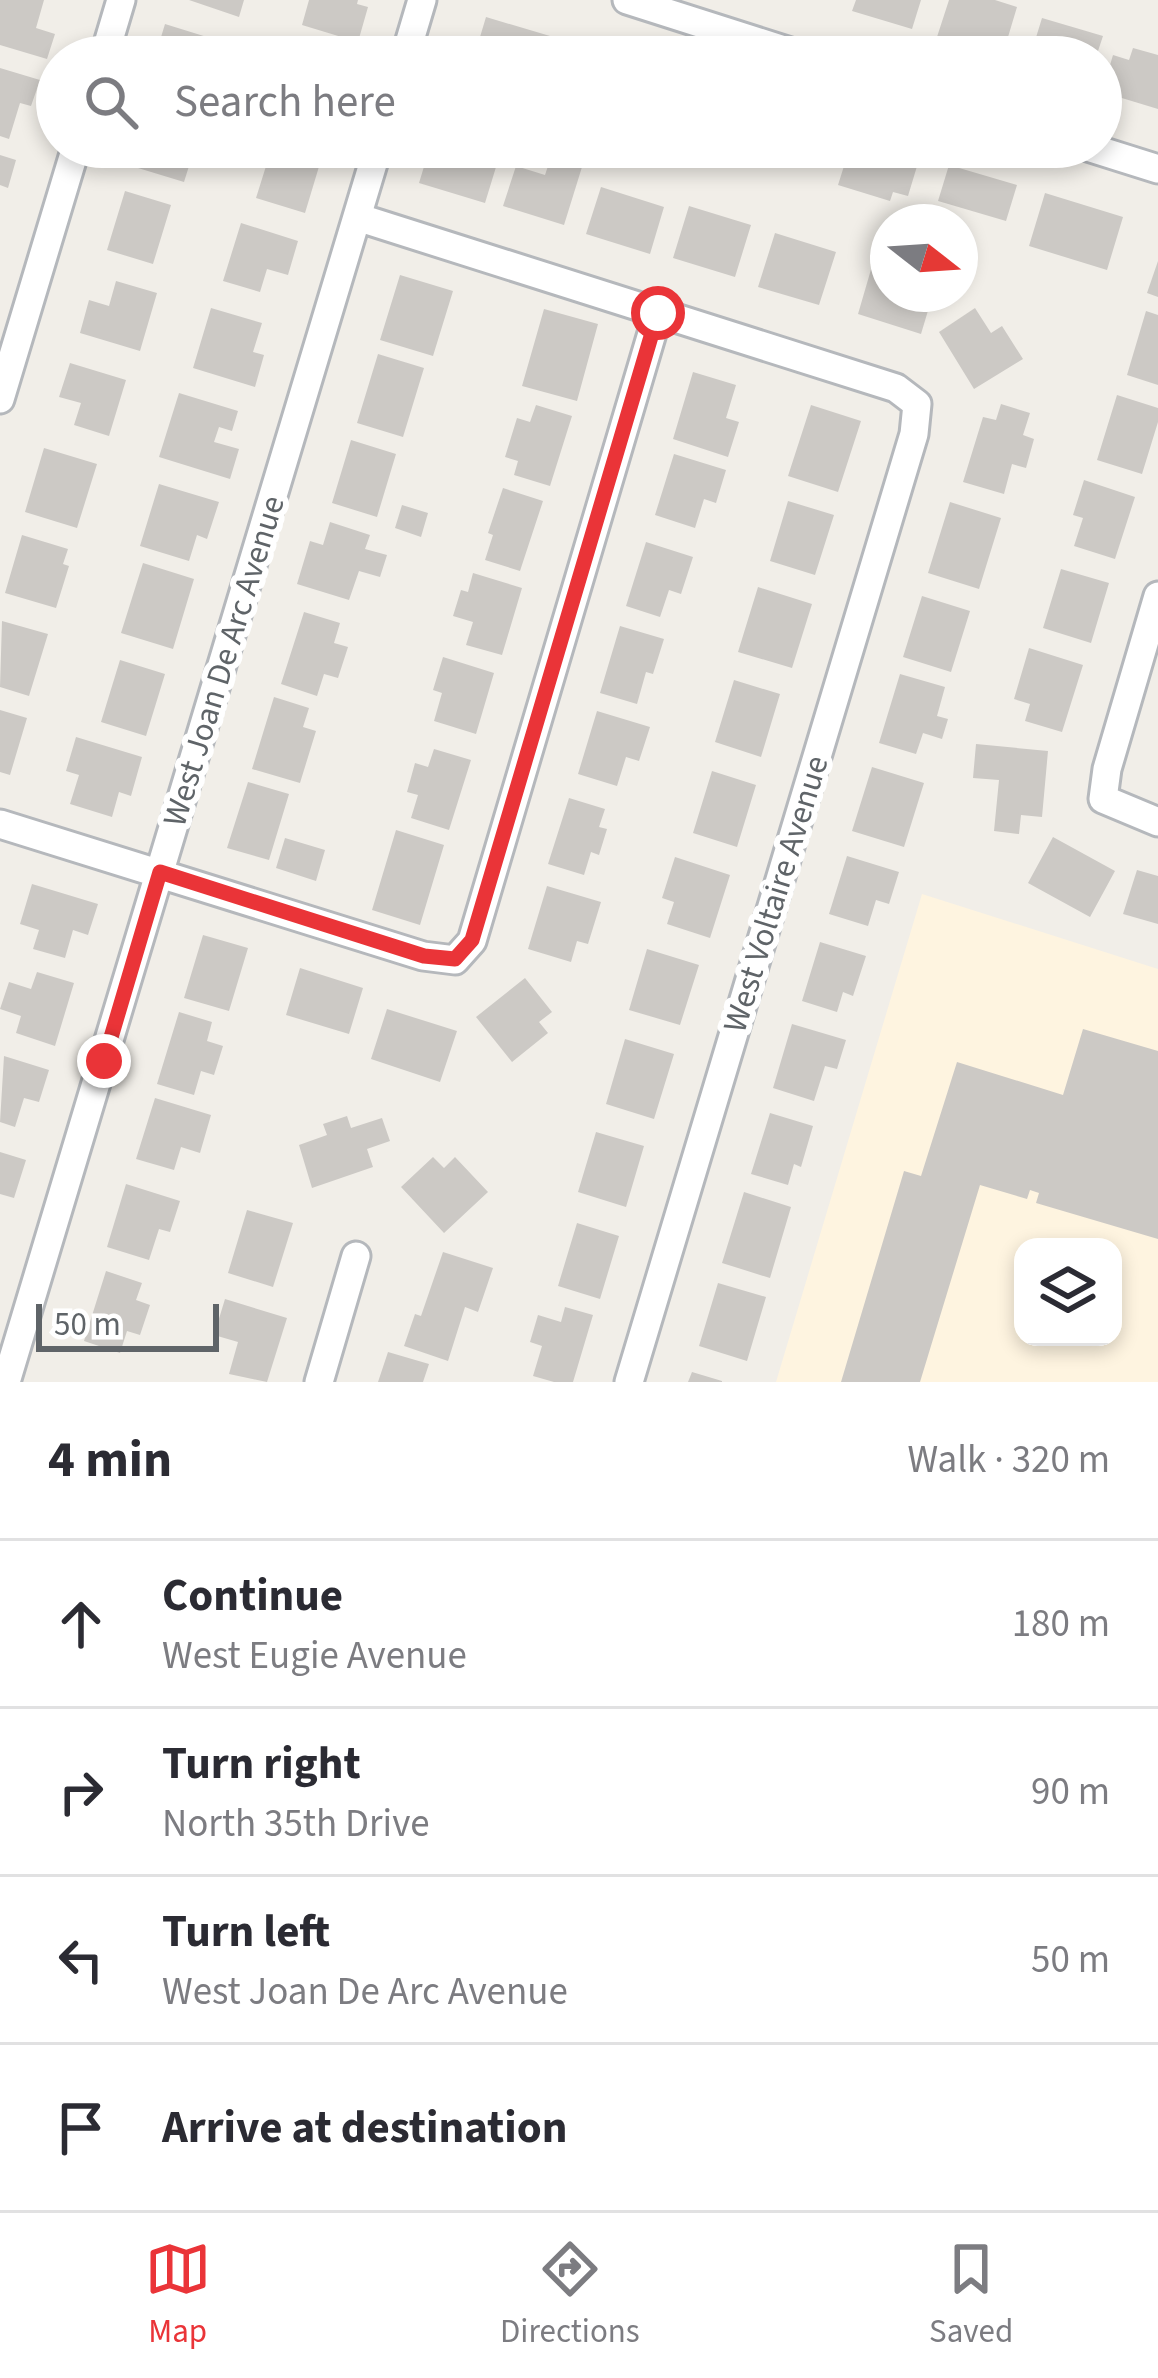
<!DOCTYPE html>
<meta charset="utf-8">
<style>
body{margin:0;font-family:"Source Sans 3",sans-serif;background:#f2f2f3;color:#2b2b33}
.controls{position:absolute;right:36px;bottom:36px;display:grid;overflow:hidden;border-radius:24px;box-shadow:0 6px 18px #0003}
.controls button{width:108px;height:108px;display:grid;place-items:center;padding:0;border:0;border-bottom:3px solid #e1e1e2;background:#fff;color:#2b2b33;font:60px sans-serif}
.compass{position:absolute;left:870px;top:204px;width:108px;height:108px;border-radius:50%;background:#fff;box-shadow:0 6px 18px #0003;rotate:107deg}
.scale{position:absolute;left:36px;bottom:30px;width:183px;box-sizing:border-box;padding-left:12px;border:6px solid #5f6468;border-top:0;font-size:33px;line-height:42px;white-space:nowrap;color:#5f6468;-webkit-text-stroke:9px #fff;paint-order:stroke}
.stop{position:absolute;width:36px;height:36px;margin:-27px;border:9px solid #ea3438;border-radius:50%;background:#fff}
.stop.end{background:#ea3438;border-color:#fff;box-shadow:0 3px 12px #0008}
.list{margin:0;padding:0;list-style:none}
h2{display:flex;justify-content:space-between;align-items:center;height:156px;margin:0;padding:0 48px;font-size:51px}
h2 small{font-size:39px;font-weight:400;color:#7c7c81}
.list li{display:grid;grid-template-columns:78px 1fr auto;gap:36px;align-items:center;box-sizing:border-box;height:168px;padding:0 48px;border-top:3px solid #e1e1e2}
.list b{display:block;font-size:45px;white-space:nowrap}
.list p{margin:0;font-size:39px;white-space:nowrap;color:#7c7c81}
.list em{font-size:39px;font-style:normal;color:#7c7c81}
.icon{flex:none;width:66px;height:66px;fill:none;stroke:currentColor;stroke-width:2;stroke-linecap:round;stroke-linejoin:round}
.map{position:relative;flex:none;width:1158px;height:1382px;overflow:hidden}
.search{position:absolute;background:#fff;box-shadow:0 6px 18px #0003;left:36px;right:36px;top:36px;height:132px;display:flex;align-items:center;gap:30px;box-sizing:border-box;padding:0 42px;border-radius:66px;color:#7c7c81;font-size:45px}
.sheet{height:828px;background:#fff}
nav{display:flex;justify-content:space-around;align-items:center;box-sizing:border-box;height:168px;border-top:3px solid #e1e1e2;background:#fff;font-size:33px;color:#7c7c81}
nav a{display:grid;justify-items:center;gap:6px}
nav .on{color:#ea3438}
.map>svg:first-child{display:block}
.commercial{fill:#fef4e0;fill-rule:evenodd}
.building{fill:#ccc9c5}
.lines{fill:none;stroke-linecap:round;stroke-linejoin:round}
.street-casing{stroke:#b5b8bc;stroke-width:33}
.street{stroke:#fff;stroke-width:27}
.route{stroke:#ea3438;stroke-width:15}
.labels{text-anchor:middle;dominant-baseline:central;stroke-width:12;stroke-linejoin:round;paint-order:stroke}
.street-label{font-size:33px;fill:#5f6468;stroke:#fff}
</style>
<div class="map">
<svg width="1158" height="1382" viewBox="0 0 1158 1382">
<rect width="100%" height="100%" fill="#f1eee8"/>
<path class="commercial" d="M922 894 1158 969V1382H776ZM1023 1247H1113V1337H1023Z"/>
<path class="building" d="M0 0H44L36 28 55 34 47 59 0 45Z
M189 0H244L239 17Z
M309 0H358L357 4 368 7 358 42 302 25Z
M856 0H921L912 29 852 11Z
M949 0H995L1017 7 1002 57 936 40Z
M486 17 550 36 543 57H474Z
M1042 18 1103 36 1096 57H1030Z
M165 24 223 42 219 57H155Z
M570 46 602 56V57H566Z
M1133 48 1158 55V109L1102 92 1113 55 1129 60Z
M0 68 40 80 31 106 20 103 9 139 0 136Z
M134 147H195L184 182 138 168 144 151Z
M272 147 324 150 305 213 256 198Z
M430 147H478L500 154 485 203 419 183Z
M741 147H817L811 167Z
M850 147H900L921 153 908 196 893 192 890 201 838 185Z
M0 155 16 160 8 188 0 185Z
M551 157 582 167 564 225 503 206 516 166 545 175Z
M949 165 1017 185 1006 221 938 201Z
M601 187 664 207 650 254 586 234Z
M125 191 171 205 153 264 107 250Z
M1045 193 1123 217 1107 270 1029 246Z
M689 206 751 225 735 277 673 258Z
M241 223 298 241 288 275 267 269 260 292 223 281Z
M775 233 836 252 819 305 758 287Z
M1158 261V297L1147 293Z
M872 266 888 271V294H933L921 334 858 314Z
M400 275 453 291 433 356 380 340Z
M116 281 157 293 140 351 80 333 89 300 109 306Z
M211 308 262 323 253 352 264 355 255 387 193 368Z
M975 308 991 333 1002 326 1023 359 974 389 939 332Z
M544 309 598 324 577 401 522 386Z
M1146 311 1158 315V385L1127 375Z
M378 354 424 368 403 437 357 423Z
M70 363 126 380 109 436 74 425 81 403 59 397Z
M693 372 736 385 726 418 739 422 728 457 673 439Z
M179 393 238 411 232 431 219 427 214 442 239 449 230 479 159 457Z
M1117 395 1158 408V422L1142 474 1097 460Z
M1001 404 1030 413 1023 435 1034 439 1026 468 1012 464 1004 494 963 482 983 417 996 420Z
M536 405 572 416 550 486 514 475 518 461 505 457 517 418 530 422Z
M811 405 861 421 838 492 788 476Z
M351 440 396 454 377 517 332 503Z
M44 448 97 464 77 528 25 512Z
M674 454 726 470 716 503 704 499 695 528 655 515Z
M1084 480 1135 497 1115 559 1074 546 1083 518 1073 515Z
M159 484 219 502 207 539 197 535 189 561 140 546Z
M503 488 543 501 520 571 485 560 493 535 488 533Z
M788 501 834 515 815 575 770 561Z
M950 502 1001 518 979 589 928 573Z
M402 505 428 513 421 537 395 528Z
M330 522 370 535 365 549 387 555 380 577 359 571 349 600 297 584 310 541 323 545Z
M22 535 68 549 63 564 69 566 56 608 5 593Z
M646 542 693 557 681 594 669 590 660 617 626 606Z
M143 563 194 579 173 649 121 633Z
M1061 569 1109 583 1091 643 1043 628Z
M473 573 522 588 502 655 466 645 473 622 453 616 461 590 468 592Z
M758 587 812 604 792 668 738 652Z
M922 596 970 611 951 672 903 657Z
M304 612 340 623 334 643 348 647 338 678 324 674 317 696 281 684Z
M2 621 48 634 29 696 0 687Z
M620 626 664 639 653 674 646 672 637 704 600 693Z
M1029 648 1083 665 1062 732 1025 721 1030 704 1014 699Z
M443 657 494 673 476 734 434 721 442 693 433 690Z
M120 660 165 674 146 736 101 722Z
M900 674 945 687 937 716 948 719 942 739 923 733 916 754 879 743Z
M734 680 780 694 761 757 715 742Z
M274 697 309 708 303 727 316 731 300 783 252 769Z
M0 710 27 718 10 775 0 772Z
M597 711 650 727 639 761 626 757 617 786 578 774Z
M76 737 142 757 131 796 119 792 112 817 70 804 79 775 66 771Z
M976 744 1048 751 1042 817 1021 815 1019 834 994 831 999 780 973 778Z
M434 749 471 760 449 830 411 818 418 795 407 792 415 763 428 767Z
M872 767 924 783 904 847 852 831Z
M712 771 756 785 737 847 693 833Z
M248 782 289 794 269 860 227 848Z
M569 798 605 809 599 827 607 829 599 855 591 852 584 875 548 864Z
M396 830 444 845 420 925 372 910Z
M1053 837 1115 871 1090 917 1028 883Z
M285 838 325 850 316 881 276 868Z
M847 856 899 872 889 904 876 900 868 926 829 914Z
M675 857 730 875 710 938 667 924 674 902 662 898Z
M1137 870 1158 876V924L1123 914Z
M32 884 98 904 88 935 73 930 65 958 33 949 39 930 20 924Z
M547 886 601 902 588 944 577 941 571 962 528 949Z
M203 935 248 948 229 1011 184 998Z
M820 942 866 956 853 996 843 992 837 1012 802 1001Z
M647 949 699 965 680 1025 629 1010Z
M300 968 363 988 349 1034 286 1015Z
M37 972 74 983 55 1046 16 1033 21 1016 0 1009 9 982 31 989Z
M525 978 552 1012 539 1022 548 1033 512 1062 476 1017Z
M387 1009 457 1031 440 1082 371 1059Z
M179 1012 212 1022 207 1041 223 1046 214 1075 201 1071 194 1095 157 1084Z
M792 1024 846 1040 837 1069 825 1066 814 1101 773 1088Z
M1083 1029 1158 1051V1239L1036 1203 1039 1193 1030 1190 1027 1199 980 1185 920 1382H841L904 1171 921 1176 957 1062 1063 1095Z
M625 1039 674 1054 654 1119 606 1104Z
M4 1056 49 1070 39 1102 24 1098 15 1127 0 1122Z
M155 1098 211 1115 200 1153 181 1147 174 1170 136 1159Z
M770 1113 813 1126 801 1167 794 1164 788 1185 751 1174Z
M347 1116 351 1128 382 1118 390 1141 367 1149 373 1167 312 1188 299 1145 327 1135 323 1124Z
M596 1132 644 1146 626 1207 578 1192Z
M0 1152 26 1160 14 1198 0 1194Z
M433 1157 444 1168 455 1157 488 1192 444 1233 401 1187Z
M126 1184 180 1201 170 1232 159 1229 149 1260 107 1247Z
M744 1192 791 1207 770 1278 722 1263Z
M247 1210 293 1223 273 1287 228 1273Z
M577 1223 619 1236 600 1299 558 1286Z
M443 1252 493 1268 478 1312 465 1307 448 1361 404 1346 415 1314 421 1316Z
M106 1271 142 1283 136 1300 150 1305 140 1335 127 1331 120 1353 84 1341Z
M718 1283 766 1297 747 1361 699 1346Z
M225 1299 287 1318 267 1382 229 1374 238 1342 214 1335Z
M565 1307 593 1315 573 1382H554L533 1376 542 1346 530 1342 538 1315 561 1322Z
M388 1352 429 1364 423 1382H378Z
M692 1372 722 1381V1382H688Z"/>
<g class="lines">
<defs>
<path id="street" d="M627 0 806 57
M104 57 121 0
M405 57 422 0
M1088 147 1158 169
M357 217 896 388 917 404 914 434 629 1382
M0 399 76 147
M1158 596 1107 769 1103 799 1158 822
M0 824 423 956 455 960 472 941 658 313
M6 1382 378 147
M319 1382 356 1256"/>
</defs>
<use href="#street" class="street-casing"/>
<use href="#street" class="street"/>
</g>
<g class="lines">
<path class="route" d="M104 1061 160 872 424 956 455 959 472 940 658 313"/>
</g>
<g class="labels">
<g class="street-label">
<text transform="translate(224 661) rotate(-73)">West Joan De Arc Avenue</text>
<text transform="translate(776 894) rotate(-73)">West Voltaire Avenue</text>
</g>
</g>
</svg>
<div class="controls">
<button><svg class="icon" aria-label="layers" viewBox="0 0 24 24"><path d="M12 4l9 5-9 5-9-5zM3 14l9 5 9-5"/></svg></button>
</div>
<svg class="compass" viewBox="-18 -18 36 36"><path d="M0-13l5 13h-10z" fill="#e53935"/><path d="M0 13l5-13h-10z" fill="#7c7c81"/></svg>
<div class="scale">50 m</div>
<div class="stop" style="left:658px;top:313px"></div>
<div class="stop end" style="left:104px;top:1061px"></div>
<div class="search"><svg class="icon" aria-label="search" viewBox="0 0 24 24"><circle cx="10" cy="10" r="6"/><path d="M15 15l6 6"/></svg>Search here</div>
</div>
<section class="sheet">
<h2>4 min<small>Walk · 320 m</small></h2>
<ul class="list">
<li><svg class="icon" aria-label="ahead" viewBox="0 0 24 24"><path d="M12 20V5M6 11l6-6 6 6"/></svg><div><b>Continue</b><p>West Eugie Avenue</p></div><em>180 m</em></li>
<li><svg class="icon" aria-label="right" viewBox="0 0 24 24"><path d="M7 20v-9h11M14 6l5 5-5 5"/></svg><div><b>Turn right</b><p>North 35th Drive</p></div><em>90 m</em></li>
<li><svg class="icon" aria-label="left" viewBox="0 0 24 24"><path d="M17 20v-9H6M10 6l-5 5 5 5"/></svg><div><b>Turn left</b><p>West Joan De Arc Avenue</p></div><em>50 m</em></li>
<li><svg class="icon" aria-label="arrive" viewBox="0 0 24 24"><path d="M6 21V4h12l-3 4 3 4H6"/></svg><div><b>Arrive at destination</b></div></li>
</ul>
</section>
<nav>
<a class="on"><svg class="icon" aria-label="map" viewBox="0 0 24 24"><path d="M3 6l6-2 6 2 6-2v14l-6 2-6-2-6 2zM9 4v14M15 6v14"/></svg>Map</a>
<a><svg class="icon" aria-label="directions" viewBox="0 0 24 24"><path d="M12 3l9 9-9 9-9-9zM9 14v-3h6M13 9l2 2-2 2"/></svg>Directions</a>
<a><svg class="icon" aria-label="saved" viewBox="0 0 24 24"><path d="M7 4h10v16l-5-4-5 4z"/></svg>Saved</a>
</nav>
